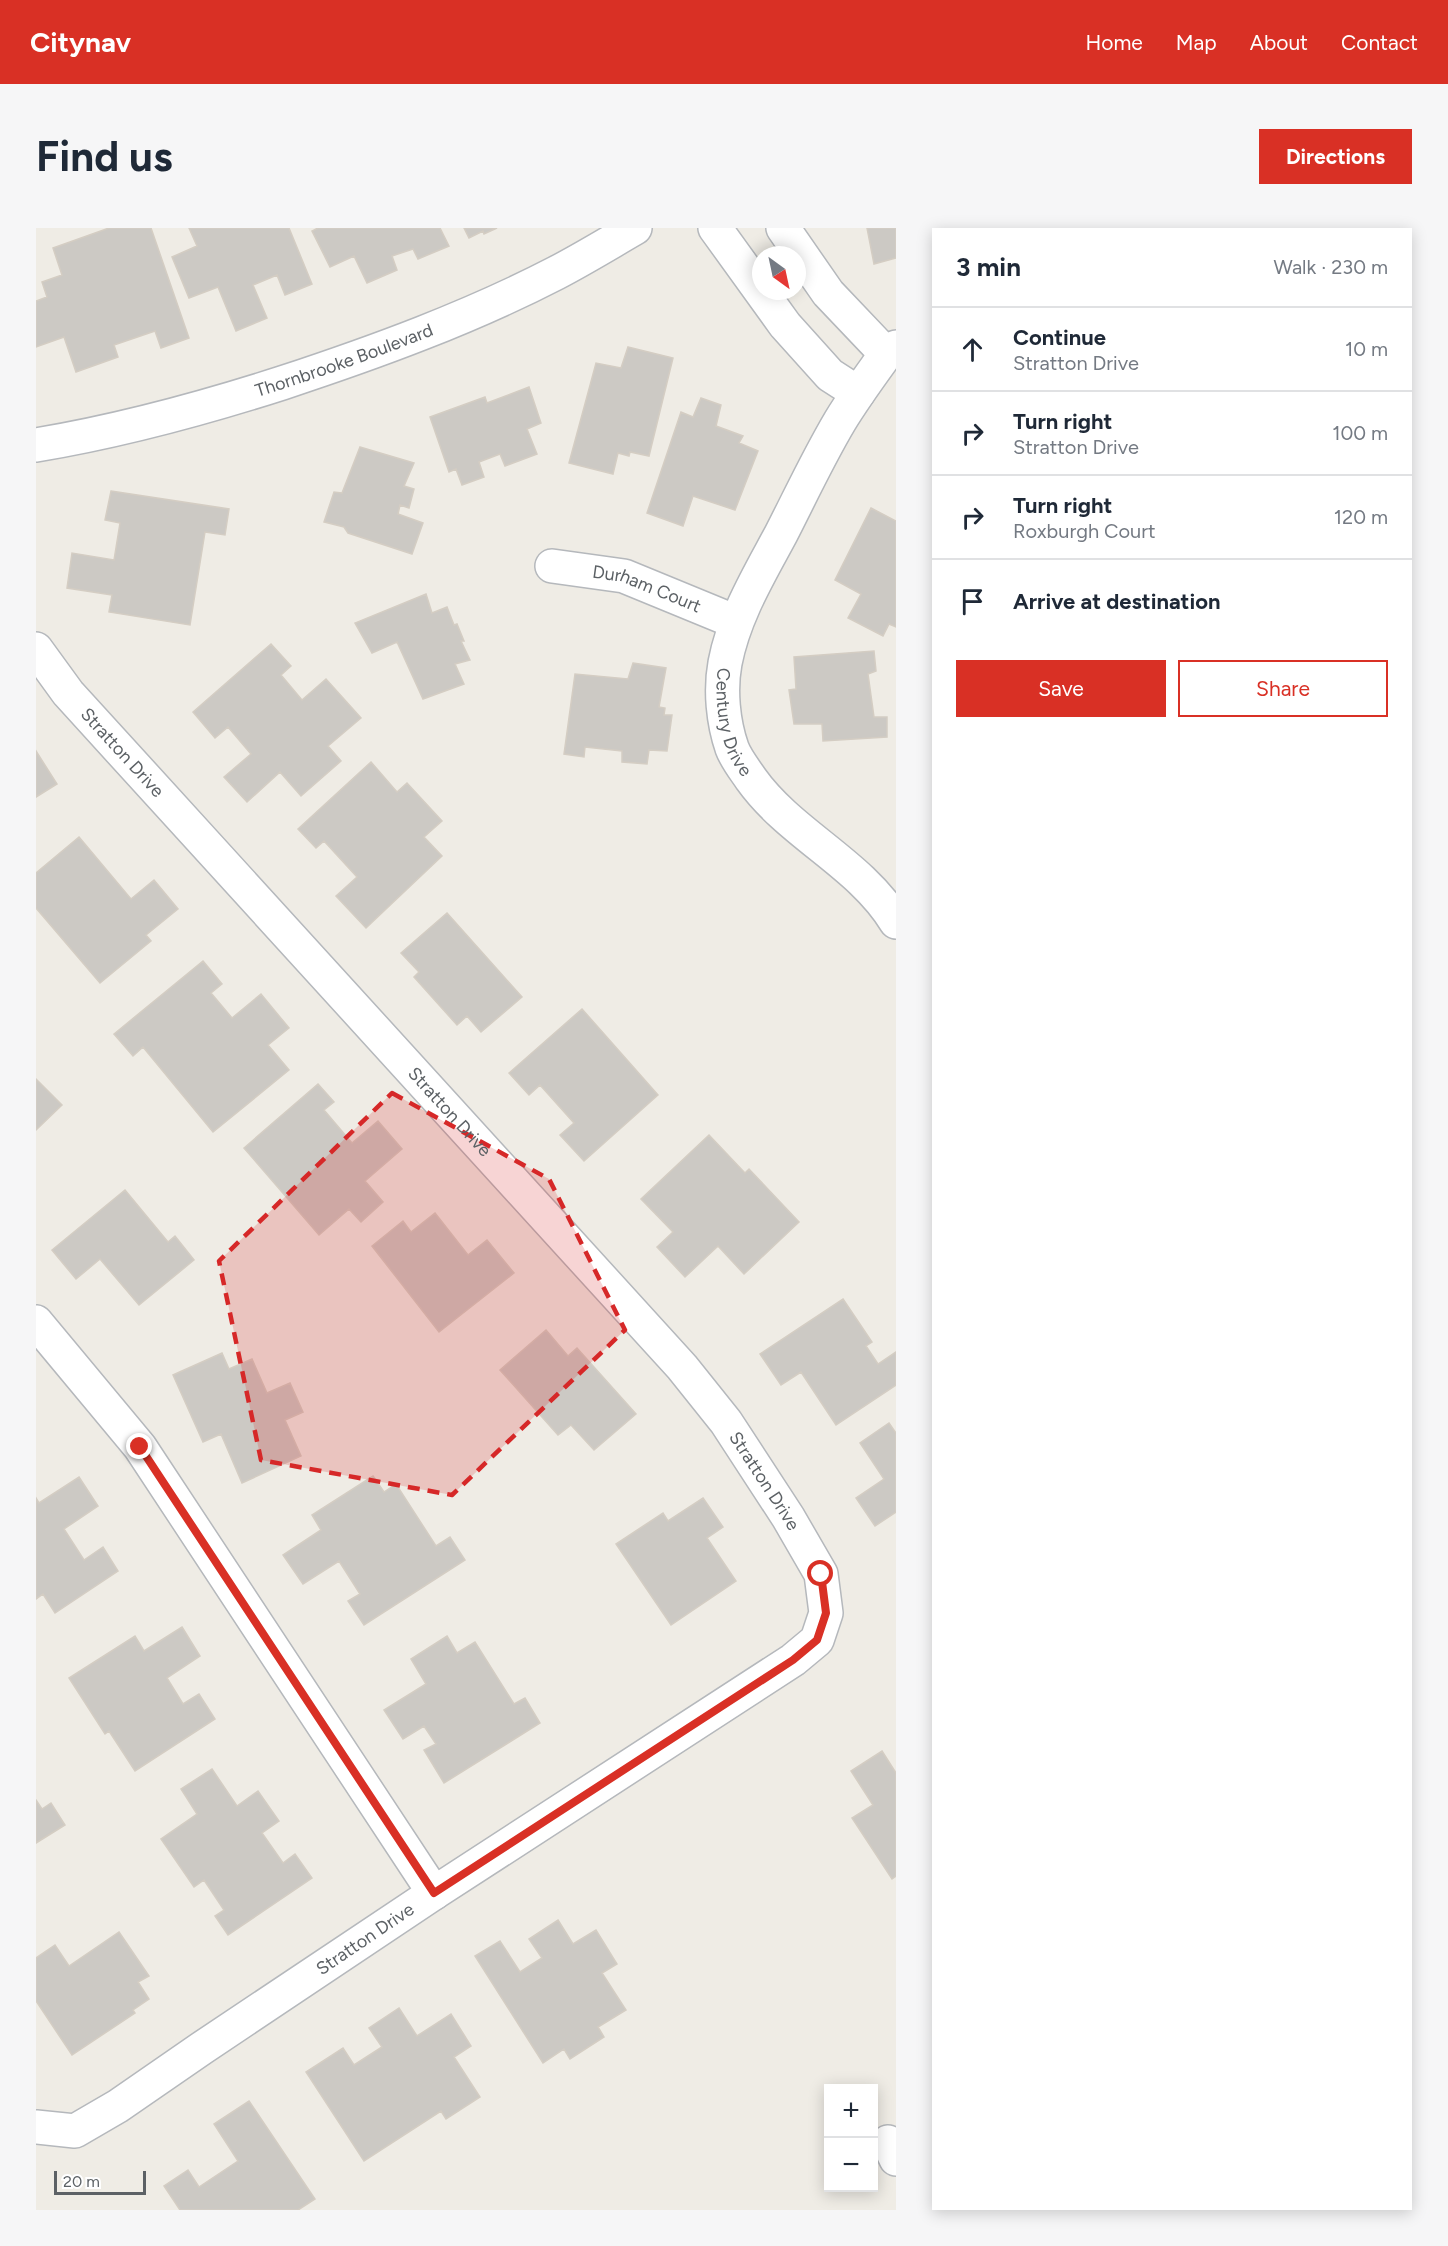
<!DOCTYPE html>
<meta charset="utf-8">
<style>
body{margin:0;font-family:Figtree,sans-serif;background:#f6f6f7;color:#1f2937}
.controls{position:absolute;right:18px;bottom:18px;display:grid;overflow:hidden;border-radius:0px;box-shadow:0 3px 15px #0003}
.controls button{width:54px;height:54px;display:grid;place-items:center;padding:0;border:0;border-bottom:2px solid #e0e1e3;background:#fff;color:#1f2937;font:30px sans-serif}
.compass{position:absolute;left:716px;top:18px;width:54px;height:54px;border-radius:50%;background:#fff;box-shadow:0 3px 15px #0003;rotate:147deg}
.scale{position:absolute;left:18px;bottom:15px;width:92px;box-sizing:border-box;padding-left:6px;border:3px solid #5c6165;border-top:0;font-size:16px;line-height:21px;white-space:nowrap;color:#5c6165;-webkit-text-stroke:4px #fff;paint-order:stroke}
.stop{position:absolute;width:18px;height:18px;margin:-14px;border:4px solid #d93025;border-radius:50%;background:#fff}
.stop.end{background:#d93025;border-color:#fff;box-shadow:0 2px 6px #0008}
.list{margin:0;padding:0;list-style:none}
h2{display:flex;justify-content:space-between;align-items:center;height:78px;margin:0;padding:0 24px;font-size:26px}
h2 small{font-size:20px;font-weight:400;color:#747a83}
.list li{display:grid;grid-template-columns:39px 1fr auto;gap:18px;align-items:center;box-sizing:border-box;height:84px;padding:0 24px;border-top:2px solid #e0e1e3}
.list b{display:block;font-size:22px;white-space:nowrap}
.list p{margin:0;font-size:20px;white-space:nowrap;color:#747a83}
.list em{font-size:20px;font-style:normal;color:#747a83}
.actions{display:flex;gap:12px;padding:18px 24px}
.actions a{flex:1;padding:14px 0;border:2px solid #d93025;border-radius:0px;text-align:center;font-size:21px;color:#d93025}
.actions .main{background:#d93025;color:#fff}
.icon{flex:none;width:33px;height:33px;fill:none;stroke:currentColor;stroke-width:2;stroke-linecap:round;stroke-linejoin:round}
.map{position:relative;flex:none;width:860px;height:1982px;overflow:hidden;border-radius:0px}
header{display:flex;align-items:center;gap:36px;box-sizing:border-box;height:84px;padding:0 30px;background:#d93025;color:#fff}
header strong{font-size:28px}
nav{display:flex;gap:33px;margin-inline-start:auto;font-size:21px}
.intro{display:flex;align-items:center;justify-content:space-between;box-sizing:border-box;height:144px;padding:0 36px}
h1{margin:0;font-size:42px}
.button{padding:15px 27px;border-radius:0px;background:#d93025;color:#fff;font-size:21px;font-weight:700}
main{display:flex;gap:36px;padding:0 36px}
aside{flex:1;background:#fff;border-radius:0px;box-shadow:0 3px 15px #0003}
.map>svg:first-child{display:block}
.building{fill:#ccc9c4;stroke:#d4cdc3;stroke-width:1.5}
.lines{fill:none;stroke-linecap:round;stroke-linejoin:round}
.minor-casing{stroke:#b5b8bc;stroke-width:36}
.minor{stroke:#fff;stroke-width:33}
.route{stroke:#d93025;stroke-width:8}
.marked{fill:#d62828;fill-opacity:0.2;stroke:#d62828;stroke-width:4.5;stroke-dasharray:12 8;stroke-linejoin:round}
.labels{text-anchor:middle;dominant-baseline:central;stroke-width:5;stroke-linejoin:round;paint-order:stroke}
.street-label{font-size:18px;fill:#5c6165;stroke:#fff}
</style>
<header>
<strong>Citynav</strong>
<nav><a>Home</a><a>Map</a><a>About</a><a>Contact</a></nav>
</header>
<div class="intro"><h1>Find us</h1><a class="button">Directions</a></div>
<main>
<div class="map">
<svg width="860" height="1982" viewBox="0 0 860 1982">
<rect width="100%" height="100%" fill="#efece5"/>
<path class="building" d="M73 0H115L153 110 125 120 119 103 78 117 82 129 40 144 28 109 0 119V73L11 69 6 54 26 47 17 20Z
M153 0H253L276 56 249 67 241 47 217 57 231 90 200 103 182 59 153 70 136 29 161 18Z
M282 0H404L413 18 382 31 377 21 356 28 361 42 331 55 318 28 294 39 276 3Z
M428 0H461L448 6 447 3 433 10Z
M831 0H860V30L838 36Z
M592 119 637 130 613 228 594 224 593 228 582 225 577 246 533 235 560 135 585 140Z
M493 159 505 195 491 201 501 226 469 238 464 226 443 234 448 249 426 257 420 241 413 244 394 189 449 169 451 175Z
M665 170 685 177 680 198 707 208 703 215 722 223 699 282 657 268 647 298 611 285 645 184 657 189Z
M324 219 378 235 368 258 378 261 373 280 364 277 362 286 387 295 376 326 312 305 308 299 288 294 298 264 306 265Z
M75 263 193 281 189 307 169 304 154 397 73 384 76 367 31 360 36 325 78 332 84 295 69 292Z
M835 280 860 293V399L853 396 847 408 812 390 825 366 799 352Z
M390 366 396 385 411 379 418 397 421 396 428 413H425L434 432 419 436 428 456 387 471 361 414 336 425 319 395Z
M235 416 255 438 245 447 266 472 290 451 325 490 292 518 305 533 265 568 244 544 211 574 188 549 215 526 192 499 179 510 157 484Z
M838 423 840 443 832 446 838 489H851V509L787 513 786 496H758L753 462 760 461 758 429Z
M597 435 630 440 623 479 629 480 628 487H636L631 523 613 522 611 536 586 534V523L549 519 548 529 528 526 539 446 592 451Z
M0 523 21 556 0 569Z
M335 534 361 564 371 555 406 593 388 609 406 628 330 700 300 668 321 649 288 613 280 620 262 601Z
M43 609 95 671 118 652 142 681 110 707 115 713 64 755 0 680V645Z
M411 685 486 769 445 804 431 788 421 797 378 749 383 744 365 725Z
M167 733 186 756 175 765 196 790 225 766 253 800 232 817 253 842 177 904 107 819 97 828 78 806Z
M546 781 622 867 548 933 524 907 538 895 504 857 493 867 473 845Z
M0 851 26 877 0 902Z
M282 856 298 874 288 882 316 915 342 893 366 921 329 953 347 974 325 994 313 981 283 1007 208 920Z
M673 907 709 945 713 941 763 994 708 1046 682 1018 649 1049 621 1019 637 1004 605 971Z
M89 962 132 1014 139 1008 158 1032 103 1077 64 1031 40 1051 16 1022Z
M399 985 432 1027 451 1012 478 1045 403 1104 336 1018 367 993 375 1004Z
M807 1071 836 1114 830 1118 842 1136 860 1124V1157L800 1197 765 1144 745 1157 724 1126Z
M510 1102 532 1128 541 1120 600 1186 558 1222 535 1197 522 1207 464 1142Z
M186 1125 193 1141 216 1131 231 1165 254 1155 267 1184 249 1192 265 1228 206 1255 185 1206 167 1214 137 1147Z
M853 1195 860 1205V1284L839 1298 820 1270 848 1251 824 1215Z
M337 1248 348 1264 360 1256 400 1318 414 1309 429 1332 328 1397 312 1373 324 1366 303 1333 267 1356 247 1327 285 1302 276 1287Z
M43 1249 62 1278 28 1301 48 1332 67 1319 82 1343 19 1385 7 1366 0 1371V1270L3 1275Z
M667 1270 687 1299 671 1310 700 1353 635 1397 580 1316 627 1285 632 1293Z
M146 1399 164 1428 131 1450 147 1476 163 1466 179 1491 99 1543 73 1503 69 1506 33 1450 99 1408 108 1423Z
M411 1408 421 1425 439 1414 478 1476 489 1470 504 1495 408 1555 388 1522 400 1516 388 1498 367 1511 348 1482 390 1456 375 1431Z
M846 1523 860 1545V1648L856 1651 816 1590 837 1577 815 1543Z
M176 1541 201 1578 222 1563 243 1593 226 1605 247 1635 259 1626 276 1650 192 1707 179 1688 188 1682 168 1652 158 1659 125 1611 161 1586 145 1561Z
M0 1572 6 1581 15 1575 29 1597 0 1615Z
M522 1692 537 1716 560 1702 581 1736 566 1745 590 1782 562 1799 568 1809 534 1831 528 1821 507 1835 439 1728 464 1713 484 1744 506 1730 493 1711Z
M83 1704 113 1748 102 1754 113 1771 97 1782 99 1785 36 1827 0 1773V1730L19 1717 33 1738Z
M363 1780 381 1808 415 1786 435 1818 418 1829 444 1869 410 1891 405 1883 328 1933 270 1844 307 1820 318 1837 346 1819 333 1800Z
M213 1873 279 1971 262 1982H144L128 1958 152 1942 163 1959 202 1933 178 1896Z"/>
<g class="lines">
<defs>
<g id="minor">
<path d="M679 0 749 97 794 147 822 165"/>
<path d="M747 0 792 65 850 126"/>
<path id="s1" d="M860 119 850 126C834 148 818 170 804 193 782 230 764 269 745 306 723 347 698 388 689 435 684 462 687 494 696 520 700 531 709 542 715 551 755 607 824 635 860 694"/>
<path id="s2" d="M0 217C84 203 165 181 246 155 340 124 433 90 520 45 547 31 573 15 599 0"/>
<path id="s3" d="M516 338 588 348 700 394"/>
<path id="s4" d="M0 421 32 465 646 1139 690 1194 752 1289 785 1346 790 1385 781 1412 757 1432 398 1665 166 1820 82 1878 39 1903 0 1899"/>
<path d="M0 1094 104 1219 398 1665"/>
<path d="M852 1914 860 1931"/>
</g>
</defs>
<use href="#minor" class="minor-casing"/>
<use href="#minor" class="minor"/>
</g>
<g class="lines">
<path class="route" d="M104 1219 398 1665 757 1432 781 1412 790 1385 785 1346"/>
</g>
<path class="marked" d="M356 865 513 951 589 1102 416 1267 225 1232 183 1033Z"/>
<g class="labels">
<g class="street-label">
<text stroke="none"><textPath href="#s2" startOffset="320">Thornbrooke Boulevard</textPath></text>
<text stroke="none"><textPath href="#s3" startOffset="98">Durham Court</textPath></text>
<text stroke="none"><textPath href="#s1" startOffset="423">Century Drive</textPath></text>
<text stroke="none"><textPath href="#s4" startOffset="135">Stratton Drive</textPath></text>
<text stroke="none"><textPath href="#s4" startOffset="621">Stratton Drive</textPath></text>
<text stroke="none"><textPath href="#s4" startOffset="1107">Stratton Drive</textPath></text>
<text transform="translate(329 1711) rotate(-34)">Stratton Drive</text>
</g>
</g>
</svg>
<div class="controls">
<button>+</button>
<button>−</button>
</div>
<svg class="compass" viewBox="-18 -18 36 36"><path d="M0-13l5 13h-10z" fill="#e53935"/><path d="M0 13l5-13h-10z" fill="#747a83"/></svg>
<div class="scale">20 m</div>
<div class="stop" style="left:785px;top:1346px"></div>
<div class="stop end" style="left:104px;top:1219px"></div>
</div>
<aside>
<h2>3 min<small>Walk · 230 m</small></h2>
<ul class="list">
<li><svg class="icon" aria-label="ahead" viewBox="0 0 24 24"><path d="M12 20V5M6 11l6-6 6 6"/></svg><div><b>Continue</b><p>Stratton Drive</p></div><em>10 m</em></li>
<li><svg class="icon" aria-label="right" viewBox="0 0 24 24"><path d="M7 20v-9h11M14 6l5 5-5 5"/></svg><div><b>Turn right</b><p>Stratton Drive</p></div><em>100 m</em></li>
<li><svg class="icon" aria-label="right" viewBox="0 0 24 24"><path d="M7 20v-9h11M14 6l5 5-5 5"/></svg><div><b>Turn right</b><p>Roxburgh Court</p></div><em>120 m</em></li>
<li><svg class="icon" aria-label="arrive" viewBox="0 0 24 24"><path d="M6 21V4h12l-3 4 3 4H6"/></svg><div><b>Arrive at destination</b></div></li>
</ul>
<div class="actions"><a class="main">Save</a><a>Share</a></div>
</aside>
</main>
